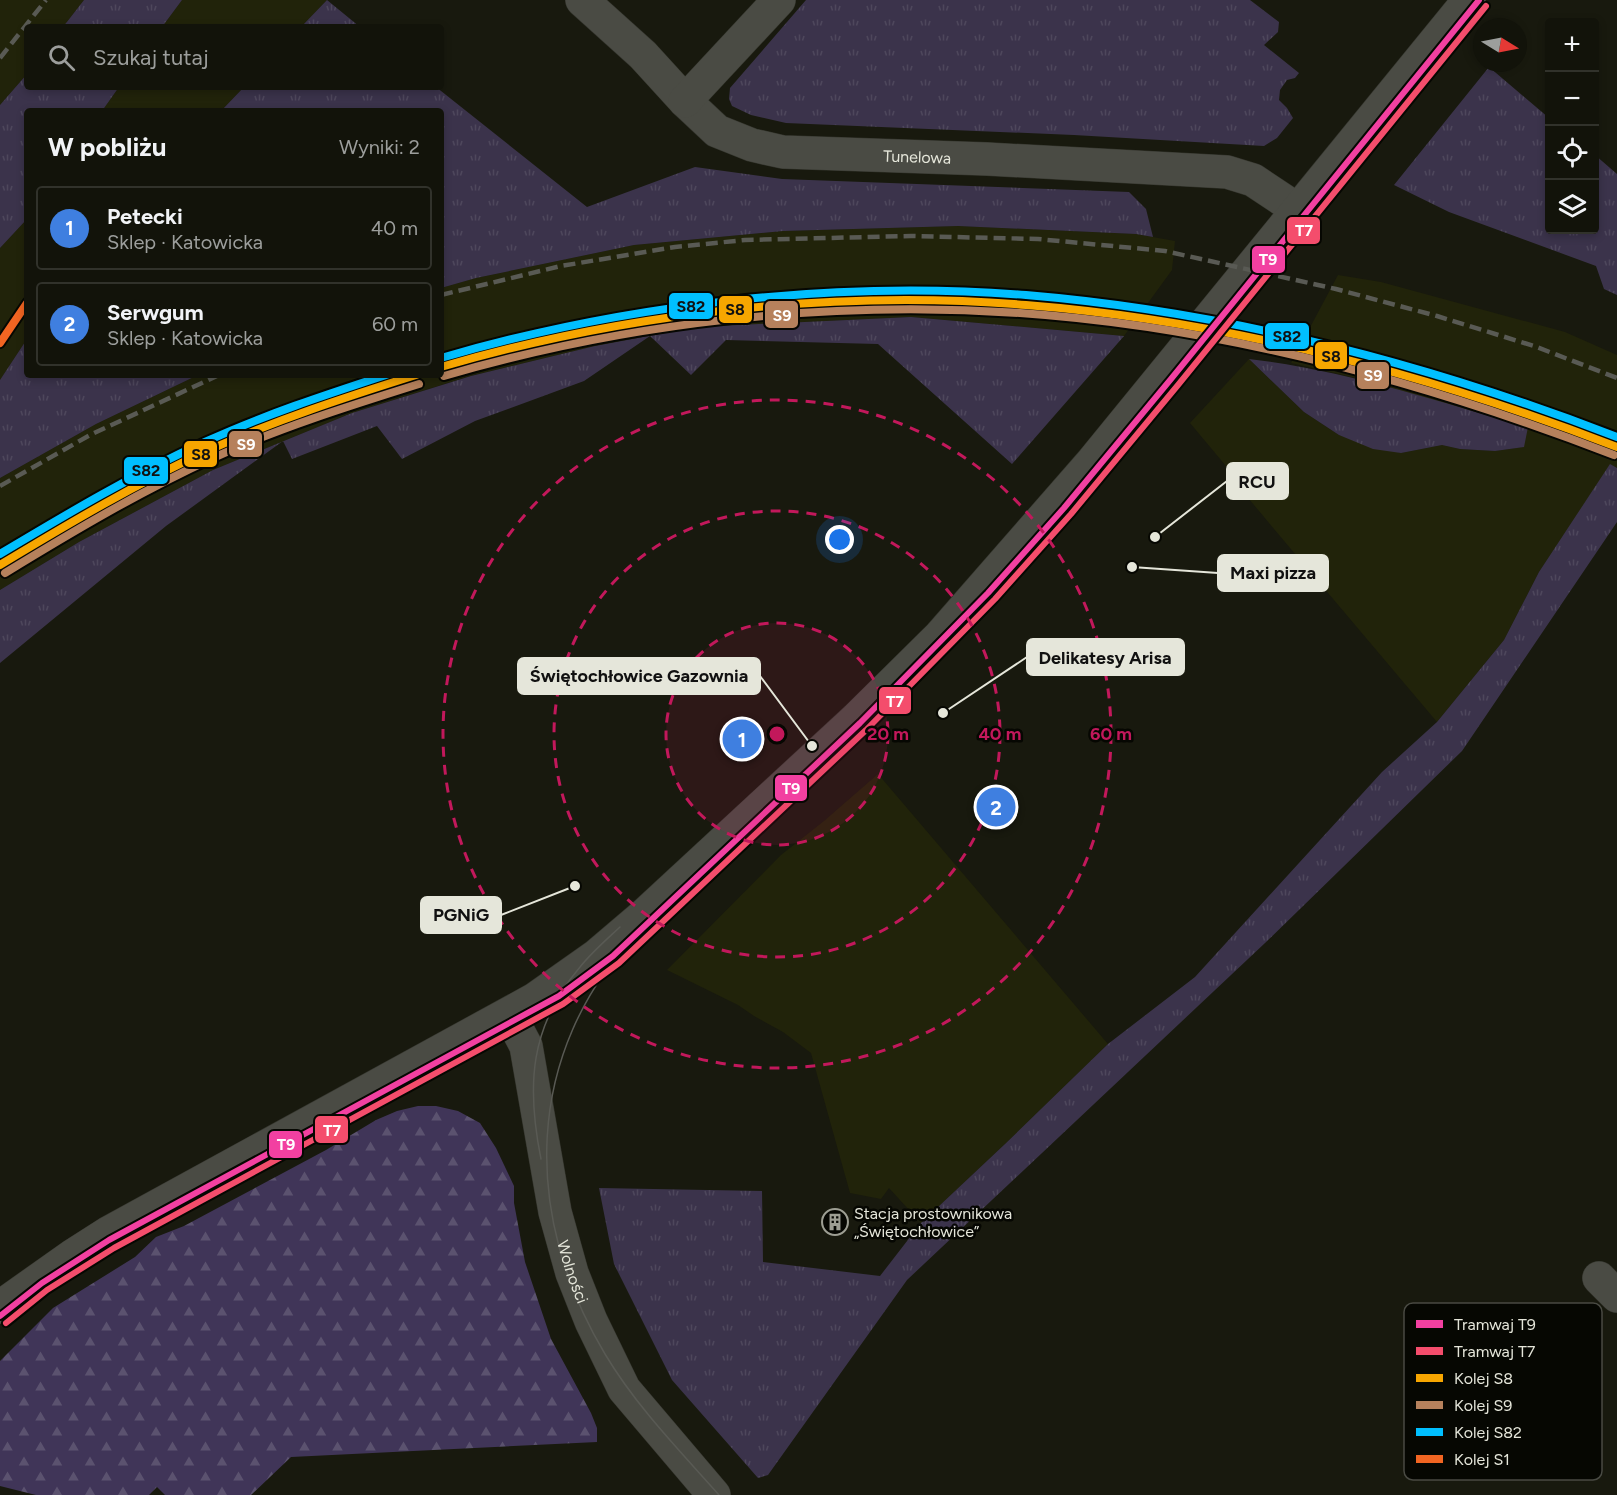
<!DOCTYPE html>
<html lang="pl">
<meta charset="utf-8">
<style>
body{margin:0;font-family:Figtree,sans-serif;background:#1f2018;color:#f1f3f6}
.controls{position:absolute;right:18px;top:18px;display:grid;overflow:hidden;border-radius:6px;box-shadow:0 3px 9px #0003}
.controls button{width:54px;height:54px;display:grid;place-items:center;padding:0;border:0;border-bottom:2px solid #31322b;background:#12130a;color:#f1f3f6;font:30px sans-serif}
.compass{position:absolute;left:1473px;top:18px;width:54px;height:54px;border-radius:50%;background:#12130a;box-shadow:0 3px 9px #0003;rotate:100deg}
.you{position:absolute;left:840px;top:540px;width:21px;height:21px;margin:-15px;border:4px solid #fff;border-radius:50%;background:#1a73e8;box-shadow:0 0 0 9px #1a73e833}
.badge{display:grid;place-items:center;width:39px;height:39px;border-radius:50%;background:#0f766e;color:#fff;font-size:20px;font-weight:700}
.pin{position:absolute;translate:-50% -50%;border:3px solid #fff;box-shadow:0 2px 6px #0006}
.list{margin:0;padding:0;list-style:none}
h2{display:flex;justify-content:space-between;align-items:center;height:78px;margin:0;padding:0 24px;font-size:26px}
h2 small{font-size:20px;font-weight:400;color:#9c9e9c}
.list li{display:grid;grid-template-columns:39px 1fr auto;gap:18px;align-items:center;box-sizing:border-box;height:84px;margin:0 12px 12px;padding:0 12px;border:2px solid #31322b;border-radius:6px}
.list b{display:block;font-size:22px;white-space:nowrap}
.list p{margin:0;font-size:20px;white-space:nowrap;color:#9c9e9c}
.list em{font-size:20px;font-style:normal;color:#9c9e9c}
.icon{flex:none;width:33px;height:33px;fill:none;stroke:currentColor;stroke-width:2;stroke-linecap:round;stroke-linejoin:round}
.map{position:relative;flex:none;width:1617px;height:1495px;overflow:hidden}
.search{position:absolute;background:#12130a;box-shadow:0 3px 9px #0003;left:24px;top:24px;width:420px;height:66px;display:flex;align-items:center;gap:15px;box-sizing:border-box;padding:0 21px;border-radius:6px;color:#9c9e9c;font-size:22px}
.panel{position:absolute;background:#12130a;box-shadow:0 3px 9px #0003;left:24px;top:108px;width:420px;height:270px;border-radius:6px}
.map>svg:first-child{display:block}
.built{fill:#21230a}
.grass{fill:url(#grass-tufts)}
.forest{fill:url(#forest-firs)}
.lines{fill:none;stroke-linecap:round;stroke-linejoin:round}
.street-casing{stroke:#34352d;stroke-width:34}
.secondary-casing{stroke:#34352d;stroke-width:34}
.street{stroke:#4a4b44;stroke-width:33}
.secondary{stroke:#4a4b44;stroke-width:33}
.tram{stroke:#595a54;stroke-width:1.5}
.rail{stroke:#595a54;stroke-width:4.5;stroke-dasharray:12 6;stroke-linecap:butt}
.rail-1-casing{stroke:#060702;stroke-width:12}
.rail-2-casing{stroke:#060702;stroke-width:12}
.rail-3-casing{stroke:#060702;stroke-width:12}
.rail-4-casing{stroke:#060702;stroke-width:12}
.rail-1{stroke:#f7a600;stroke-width:8}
.rail-2{stroke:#b6815c;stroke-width:8}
.rail-3{stroke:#00bfff;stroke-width:8}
.rail-4{stroke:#f26522;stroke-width:8}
.tram-1-casing{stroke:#060702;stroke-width:10}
.tram-2-casing{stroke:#060702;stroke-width:10}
.tram-1{stroke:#f240a1;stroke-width:6}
.tram-2{stroke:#f44d6c;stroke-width:6}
.ring{fill:none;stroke:#c2185b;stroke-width:3;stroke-dasharray:10 8}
.labels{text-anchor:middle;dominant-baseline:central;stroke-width:5;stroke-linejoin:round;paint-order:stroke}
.street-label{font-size:16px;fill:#e5e6da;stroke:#060702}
.poi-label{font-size:16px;fill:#e5e6da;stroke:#060702;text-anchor:start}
.key{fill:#060702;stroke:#494a43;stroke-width:1.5}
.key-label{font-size:16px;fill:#e5e6da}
.centre{fill:#c2185b;stroke:#060702;stroke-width:3}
.ring-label{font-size:18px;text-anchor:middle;font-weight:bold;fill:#c2185b;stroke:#060702;stroke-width:5;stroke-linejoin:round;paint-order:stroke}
.leader{fill:none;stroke:#e5e6da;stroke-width:2}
.callout-dot{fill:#e5e6da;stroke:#060702;stroke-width:2}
.callout{fill:#e5e6da;stroke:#e5e6da;stroke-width:2}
.callout-label{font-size:18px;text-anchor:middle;font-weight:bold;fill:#111}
.line-badge{stroke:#060702;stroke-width:2}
.badge-label{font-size:16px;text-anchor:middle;font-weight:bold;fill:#fff}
.pale-badge-label{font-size:16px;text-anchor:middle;font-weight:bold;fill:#111}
</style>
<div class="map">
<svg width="1617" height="1495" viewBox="0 0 1617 1495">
<defs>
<pattern id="grass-tufts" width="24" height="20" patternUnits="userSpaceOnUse" patternTransform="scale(1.5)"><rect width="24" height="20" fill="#3b334b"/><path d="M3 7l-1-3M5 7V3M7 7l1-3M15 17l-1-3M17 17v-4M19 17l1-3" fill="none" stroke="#4e475c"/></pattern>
<pattern id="forest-firs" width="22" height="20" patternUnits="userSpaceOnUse" patternTransform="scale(1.5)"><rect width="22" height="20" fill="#403558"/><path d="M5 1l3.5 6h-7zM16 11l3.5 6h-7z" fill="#5b526f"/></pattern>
</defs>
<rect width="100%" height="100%" fill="#18190e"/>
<path class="built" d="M0 0H84L63 27H27V74L0 105Z
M182 0H327L301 27H162Z
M119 87H244L221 111H102Z
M27 219V339L0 380V248Z
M958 226 1136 234 1175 241 1172 270 1124 336 911 317 696 327 595 346 470 376 352 413 213 470 79 542 0 590V478L96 424 198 375H441V288L476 278 634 245 783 231Z
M1338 275 1381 282 1565 332 1617 355V468L1610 465 1539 572 1504 640 1437 722 1274 529 1234 481 1236 478 1190 423 1249 359 1304 412 1339 435 1401 453 1442 445 1460 449 1495 451 1523 447 1468 411 1369 381 1291 363Z
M878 774 1108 1044 1005 1144 921 1223 889 1188 881 1199 850 1193 811 1053 783 1032 754 1016 738 1005 667 970 781 855 824 821Z"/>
<path class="grass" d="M84 0H182L162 27H63Z
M327 0 360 27H301Z
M806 0H1250L1279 22 1278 32 1264 45 1299 73 1295 78 1287 80 1280 90 1279 100 1287 108 1293 118 1277 138 1264 146 1074 135 786 123 751 115 732 106 729 99 730 88Z
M1489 67 1549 118 1550 230H1594L1595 155 1617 174V295L1604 289 1596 266 1449 212 1394 185Z
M27 74V87H119L102 111H27V219L0 248V105Z
M244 87H436L587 207 695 167 782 179 1129 192 1146 209 1153 237 1136 234 958 226 783 231 634 245 476 278 441 288V111H221Z
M911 317 1124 336 1012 464 878 344 726 340 691 375 650 336 584 381 475 421 402 459 377 426 292 459 283 441 166 526 0 663V590L79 542 213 470 352 413 471 376 595 346 696 327Z
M27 339V375H198L96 424 0 478V380Z
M1249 359C1344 370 1436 401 1528 427L1524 447 1495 451 1460 449 1442 445 1401 453 1373 449 1339 435 1304 412Z
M1610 464 1617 468V522L1462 751 1265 943 907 1280 768 1475 758 1478 672 1380 614 1264 599 1188 762 1191 763 1262 880 1276 921 1223 1005 1144 1108 1044 1195 977 1382 772 1437 722 1504 640 1539 572Z"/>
<path class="forest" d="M418 1106H436L458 1111 480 1123 496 1148 514 1186V1203L525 1262 551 1339 591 1413 597 1428V1442L291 1457 251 1495H165L157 1487 149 1495H36L0 1486V1361L53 1308 135 1257 156 1237 184 1226 326 1150 376 1120 397 1111Z"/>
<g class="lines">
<defs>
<g id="street">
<path id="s1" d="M582 0 643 55 685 101 717 131 752 145 783 152 987 159 1227 172 1253 180 1298 210"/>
<path d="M685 101 779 0"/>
<path id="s2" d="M509 1014 526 1046 555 1212 572 1273 591 1321 624 1389 714 1495"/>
<path d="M1599 1278 1617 1296"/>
</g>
<path id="secondary" d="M0 1307 72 1256 108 1233 535 999 596 956 643 916 856 719 940 636 1093 461 1469 0"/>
</defs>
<use href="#street" class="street-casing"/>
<use href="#secondary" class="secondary-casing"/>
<use href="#street" class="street"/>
<use href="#secondary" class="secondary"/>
<path class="tram" d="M638 932C523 1053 522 1215 605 1354 636 1406 679 1450 719 1495
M541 1159C526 1085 530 1026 580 967 592 952 606 940 620 927"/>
<path class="rail" d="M0 58 46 0
M441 295 561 266 675 247 745 240 911 236 1038 239 1165 251 1336 289 1437 316 1534 346 1617 378
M0 486 90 435 219 375"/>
<defs>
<path id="rail-1" d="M441 367C626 313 834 289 1026 305 1229 321 1428 374 1617 447
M0 565C68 524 137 483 209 450 276 420 346 397 416 375"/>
<path id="rail-2" d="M444 376C629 322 827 300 1020 313 1223 327 1425 382 1614 455
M5 573C72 532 141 491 213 458 279 428 349 406 419 384"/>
<path id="rail-3" d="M441 358C626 304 834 280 1026 295 1229 312 1428 364 1617 437
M0 554C67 514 134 474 205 442 264 415 325 395 386 375"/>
<path id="rail-4" d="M0 343 27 303"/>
</defs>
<use href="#rail-1" class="rail-1-casing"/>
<use href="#rail-2" class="rail-2-casing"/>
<use href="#rail-3" class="rail-3-casing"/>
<use href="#rail-4" class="rail-4-casing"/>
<use href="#rail-1" class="rail-1"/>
<use href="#rail-2" class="rail-2"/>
<use href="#rail-3" class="rail-3"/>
<use href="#rail-4" class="rail-4"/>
<defs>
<path id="tram-1" d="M0 1316 42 1283 109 1240 559 996 613 956 860 723 988 593 1064 508 1171 379 1479 0"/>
<path id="tram-2" d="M6 1323 47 1290 114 1248 563 1004 619 963 866 730 995 599 1071 514 1178 385 1486 6"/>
</defs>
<use href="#tram-1" class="tram-1-casing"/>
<use href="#tram-2" class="tram-2-casing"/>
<use href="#tram-1" class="tram-1"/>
<use href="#tram-2" class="tram-2"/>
</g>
<circle cx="777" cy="734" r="111" fill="#c2185b" fill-opacity=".12"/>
<g class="ring">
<circle cx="777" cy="734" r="111"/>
<circle cx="777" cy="734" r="223"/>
<circle cx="777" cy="734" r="334"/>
</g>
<defs>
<symbol id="building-ring" viewBox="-11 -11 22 22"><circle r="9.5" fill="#060702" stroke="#9d9e93" stroke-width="1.5"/><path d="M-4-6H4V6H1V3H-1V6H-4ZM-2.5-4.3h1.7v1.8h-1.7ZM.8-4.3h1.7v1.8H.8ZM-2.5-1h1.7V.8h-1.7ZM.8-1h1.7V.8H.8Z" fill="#9d9e93"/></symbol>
</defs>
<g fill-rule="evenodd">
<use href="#building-ring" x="820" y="1207" width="30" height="30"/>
</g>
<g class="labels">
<g class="street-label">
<text stroke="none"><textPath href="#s1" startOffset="392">Tunelowa</textPath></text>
<text stroke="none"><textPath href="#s2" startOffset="267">Wolności</textPath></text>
</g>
<g class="poi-label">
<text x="854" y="1213">Stacja prostownikowa<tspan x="854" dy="18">„Świętochłowice”</tspan></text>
</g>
</g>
<rect x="1404" y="1303" width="198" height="177" rx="9" class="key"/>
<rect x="1416" y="1320" width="27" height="8" fill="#f240a1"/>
<rect x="1416" y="1347" width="27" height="8" fill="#f44d6c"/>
<rect x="1416" y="1374" width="27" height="8" fill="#f7a600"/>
<rect x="1416" y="1401" width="27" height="8" fill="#b6815c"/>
<rect x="1416" y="1428" width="27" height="8" fill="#00bfff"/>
<rect x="1416" y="1455" width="27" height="8" fill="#f26522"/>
<g class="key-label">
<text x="1454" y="1330">Tramwaj T9</text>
<text x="1454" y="1357">Tramwaj T7</text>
<text x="1454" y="1384">Kolej S8</text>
<text x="1454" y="1411">Kolej S9</text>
<text x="1454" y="1438">Kolej S82</text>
<text x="1454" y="1465">Kolej S1</text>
</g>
<circle cx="777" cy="734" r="9" class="centre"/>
<g class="ring-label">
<text x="888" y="740">20 m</text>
<text x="1000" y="740">40 m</text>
<text x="1111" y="740">60 m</text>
</g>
<path class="leader" d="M1155 537L1227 481M1132 567L1218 573M943 713L1027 657M812 746L760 676M575 886L501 915"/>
<g class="callout-dot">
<circle cx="1155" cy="537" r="6"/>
<circle cx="1132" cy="567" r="6"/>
<circle cx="943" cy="713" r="6"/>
<circle cx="812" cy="746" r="6"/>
<circle cx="575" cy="886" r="6"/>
</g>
<g class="callout">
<rect x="1227" y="463" width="61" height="36" rx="6"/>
<rect x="1218" y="555" width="110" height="36" rx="6"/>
<rect x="1027" y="639" width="157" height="36" rx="6"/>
<rect x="518" y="658" width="242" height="36" rx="6"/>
<rect x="421" y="897" width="80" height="36" rx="6"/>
</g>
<g class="callout-label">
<text x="1257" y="488">RCU</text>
<text x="1273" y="579">Maxi pizza</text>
<text x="1105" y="664">Delikatesy Arisa</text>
<text x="639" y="682">Świętochłowice Gazownia</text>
<text x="461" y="921">PGNiG</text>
</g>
<g class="line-badge">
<rect x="1286" y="216" width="35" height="29" rx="6" fill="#f44d6c"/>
<rect x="1251" y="245" width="35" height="29" rx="6" fill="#f240a1"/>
<rect x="668" y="292" width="46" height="28" rx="6" fill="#00bfff"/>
<rect x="718" y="295" width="35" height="29" rx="6" fill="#f7a600"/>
<rect x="764" y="300" width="35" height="29" rx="6" fill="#b6815c"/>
<rect x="1264" y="322" width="46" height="28" rx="6" fill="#00bfff"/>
<rect x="1314" y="341" width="34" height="29" rx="6" fill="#f7a600"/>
<rect x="1356" y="361" width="34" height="29" rx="6" fill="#b6815c"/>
<rect x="228" y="430" width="35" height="28" rx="6" fill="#b6815c"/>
<rect x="183" y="440" width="35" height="28" rx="6" fill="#f7a600"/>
<rect x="123" y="456" width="46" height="29" rx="6" fill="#00bfff"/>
<rect x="878" y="686" width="34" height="29" rx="6" fill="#f44d6c"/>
<rect x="774" y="774" width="34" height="28" rx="6" fill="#f240a1"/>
<rect x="314" y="1115" width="35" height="29" rx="6" fill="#f44d6c"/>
<rect x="268" y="1130" width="35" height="29" rx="6" fill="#f240a1"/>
</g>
<g class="badge-label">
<text x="1304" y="236">T7</text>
<text x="1268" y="265">T9</text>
<text x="782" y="321">S9</text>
<text x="1373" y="381">S9</text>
<text x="246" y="450">S9</text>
<text x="895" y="707">T7</text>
<text x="791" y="794">T9</text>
<text x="332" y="1136">T7</text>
<text x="286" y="1150">T9</text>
</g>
<g class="pale-badge-label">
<text x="691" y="312">S82</text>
<text x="735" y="315">S8</text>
<text x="1287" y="342">S82</text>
<text x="1331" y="362">S8</text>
<text x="201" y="460">S8</text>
<text x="146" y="476">S82</text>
</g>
</svg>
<div class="controls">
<button>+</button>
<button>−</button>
<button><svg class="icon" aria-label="locate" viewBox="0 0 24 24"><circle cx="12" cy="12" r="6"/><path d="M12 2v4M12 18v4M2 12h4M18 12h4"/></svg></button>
<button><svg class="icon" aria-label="layers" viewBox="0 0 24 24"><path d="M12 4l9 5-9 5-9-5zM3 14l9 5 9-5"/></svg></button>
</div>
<svg class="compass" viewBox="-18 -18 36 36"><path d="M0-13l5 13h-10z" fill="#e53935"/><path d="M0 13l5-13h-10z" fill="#9c9e9c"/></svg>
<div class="you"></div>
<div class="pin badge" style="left:742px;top:739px;background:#3f7fe0">1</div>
<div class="pin badge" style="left:996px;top:807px;background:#3f7fe0">2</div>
<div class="search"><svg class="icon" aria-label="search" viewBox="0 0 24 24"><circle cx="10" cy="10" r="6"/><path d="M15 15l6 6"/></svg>Szukaj tutaj</div>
<section class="panel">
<h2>W pobliżu<small>Wyniki: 2</small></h2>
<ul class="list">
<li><span class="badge" style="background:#3f7fe0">1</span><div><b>Petecki</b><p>Sklep · Katowicka</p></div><em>40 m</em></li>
<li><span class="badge" style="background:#3f7fe0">2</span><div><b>Serwgum</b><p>Sklep · Katowicka</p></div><em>60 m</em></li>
</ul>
</section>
</div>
